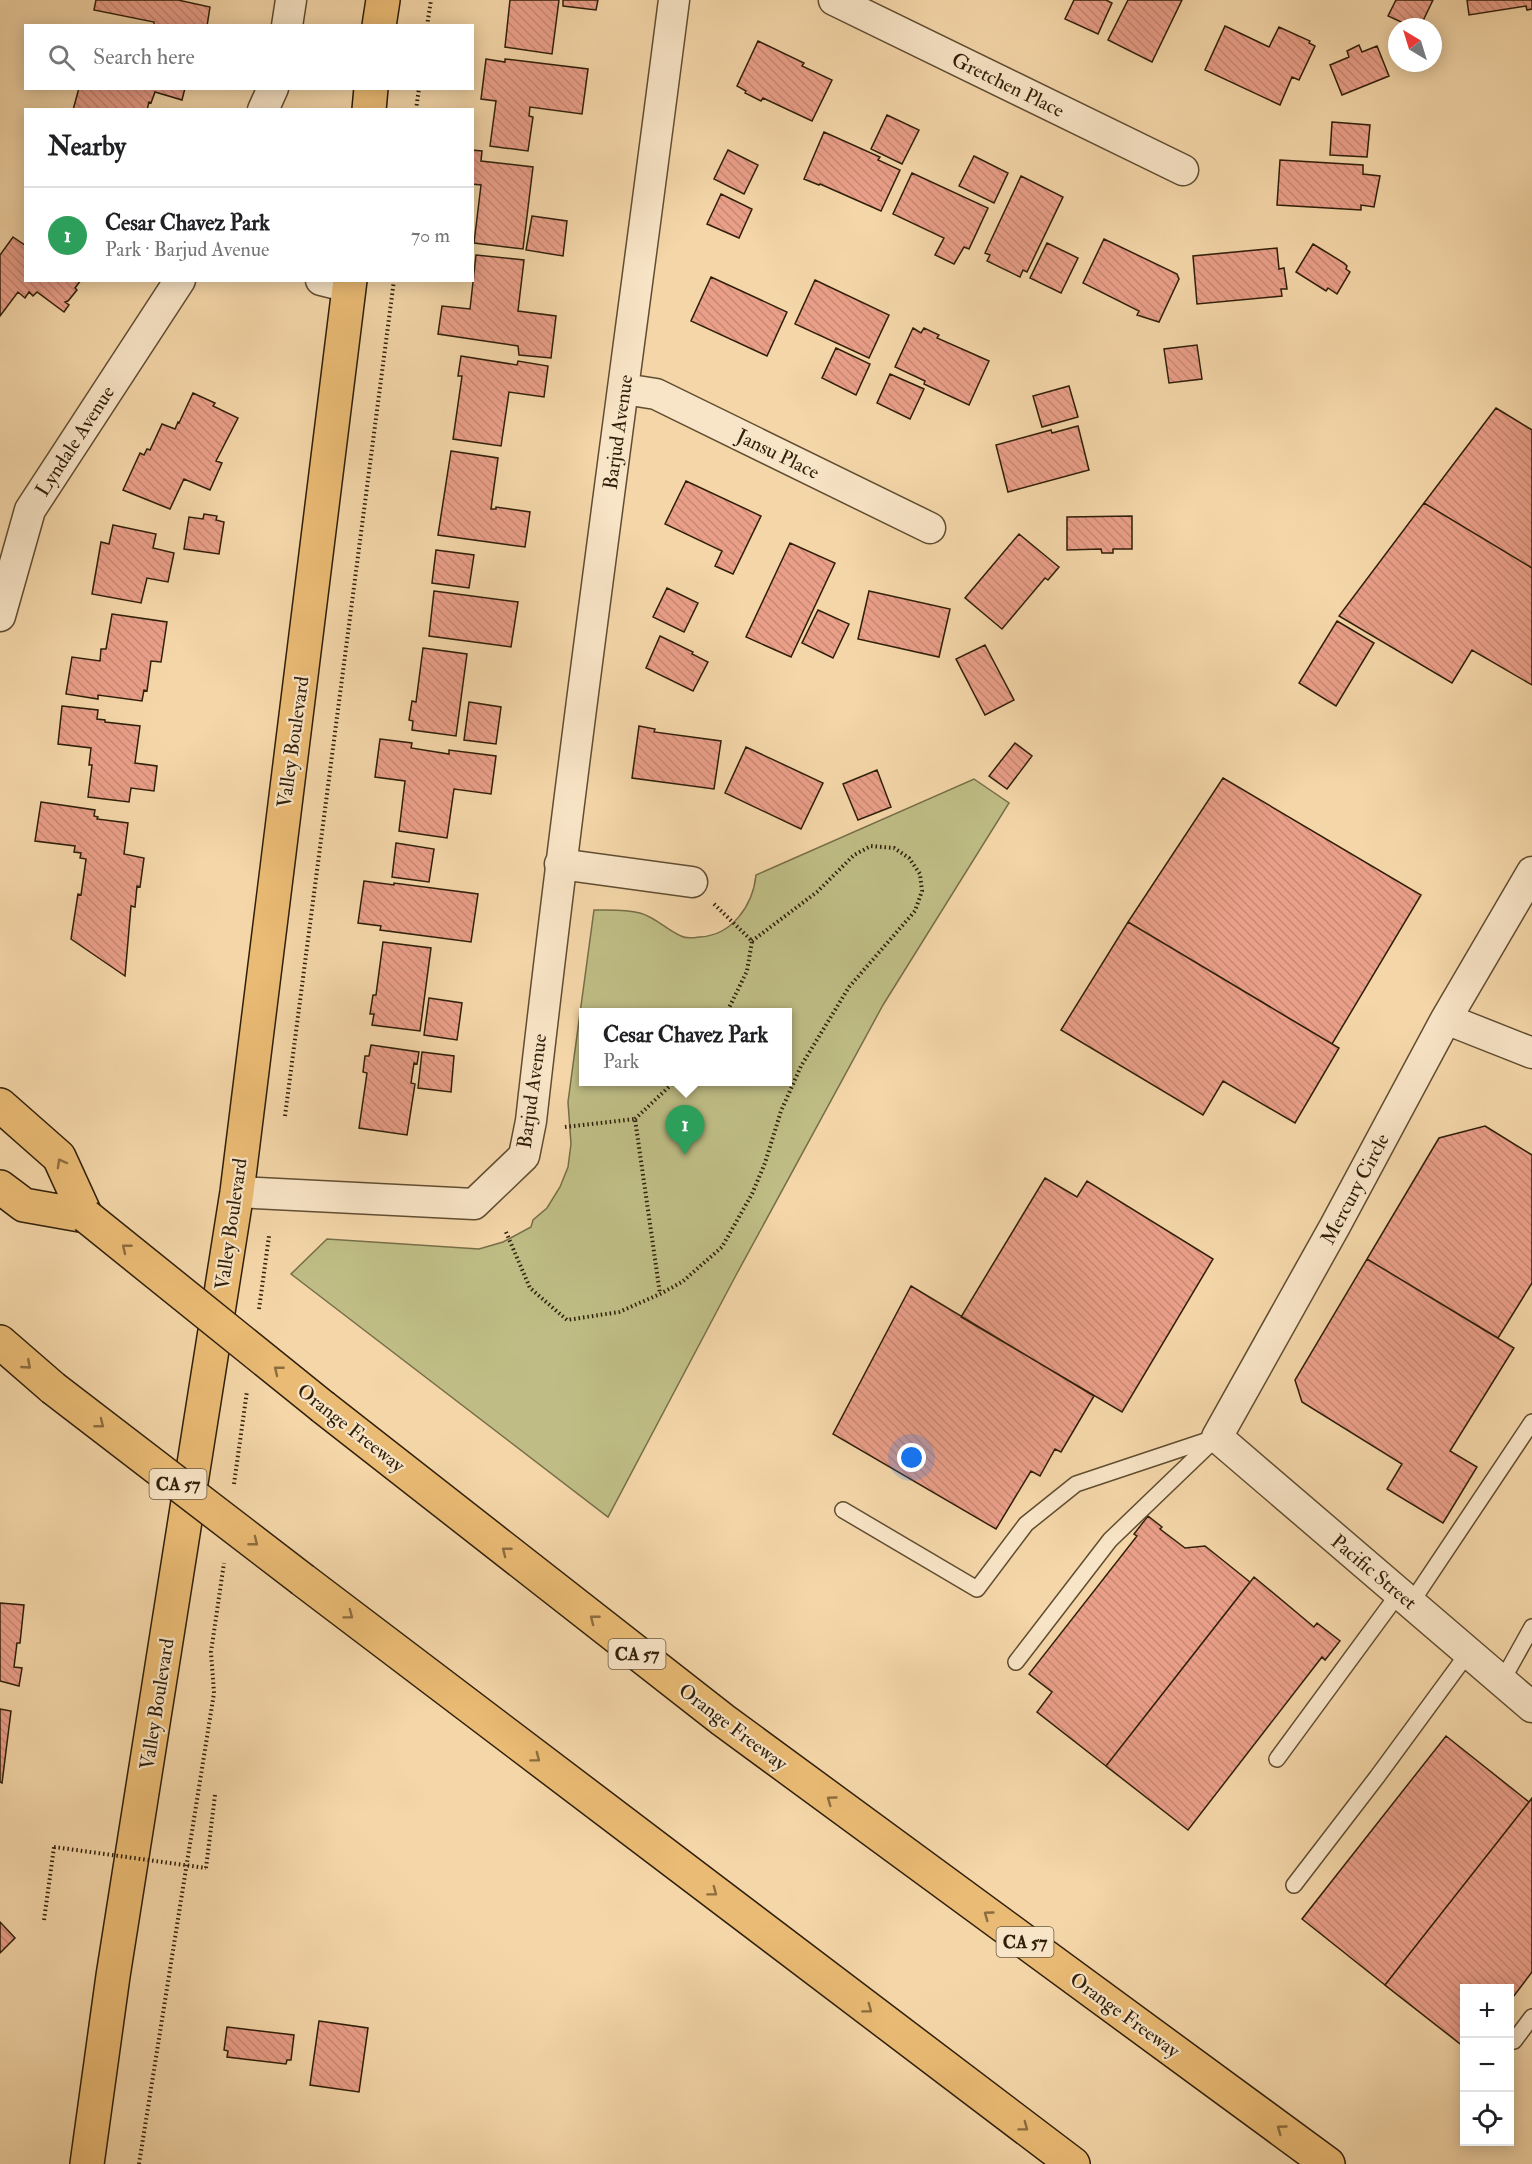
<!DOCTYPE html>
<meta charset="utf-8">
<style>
body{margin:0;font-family:"IM FELL Double Pica",serif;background:#f6f6f6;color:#202124}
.controls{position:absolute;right:18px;bottom:18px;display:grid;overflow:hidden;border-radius:0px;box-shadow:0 3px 15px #0003}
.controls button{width:54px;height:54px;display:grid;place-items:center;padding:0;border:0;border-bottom:2px solid #e0e0e0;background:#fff;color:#202124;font:30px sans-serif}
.compass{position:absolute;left:1388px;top:18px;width:54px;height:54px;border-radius:50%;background:#fff;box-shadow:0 3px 15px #0003;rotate:322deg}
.you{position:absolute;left:912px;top:1458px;width:21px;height:21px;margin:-15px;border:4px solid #fff;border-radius:50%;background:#1a73e8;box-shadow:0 0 0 9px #1a73e833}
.badge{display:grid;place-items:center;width:39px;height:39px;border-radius:50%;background:#2563eb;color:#fff;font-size:20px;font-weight:700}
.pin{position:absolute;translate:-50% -50px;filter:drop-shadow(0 2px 3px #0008)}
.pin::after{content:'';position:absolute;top:32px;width:21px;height:18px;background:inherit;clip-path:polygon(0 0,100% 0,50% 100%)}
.popup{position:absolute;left:579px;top:1008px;width:213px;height:78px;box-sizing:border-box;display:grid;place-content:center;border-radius:0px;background:#fff;filter:drop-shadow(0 2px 4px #0005);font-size:20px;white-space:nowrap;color:#757577}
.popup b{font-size:22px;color:#202124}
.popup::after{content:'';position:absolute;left:50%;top:100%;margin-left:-12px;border:12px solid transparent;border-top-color:#fff}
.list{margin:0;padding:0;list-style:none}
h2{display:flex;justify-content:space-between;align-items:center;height:78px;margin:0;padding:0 24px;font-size:26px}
h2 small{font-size:20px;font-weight:400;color:#757577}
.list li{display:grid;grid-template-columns:39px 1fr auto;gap:18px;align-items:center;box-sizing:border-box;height:96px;padding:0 24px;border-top:2px solid #e0e0e0}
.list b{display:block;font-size:22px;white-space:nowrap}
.list p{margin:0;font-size:20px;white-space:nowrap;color:#757577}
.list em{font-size:20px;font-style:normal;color:#757577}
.icon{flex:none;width:33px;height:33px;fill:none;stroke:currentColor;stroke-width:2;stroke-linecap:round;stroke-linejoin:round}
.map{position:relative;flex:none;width:1532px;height:2164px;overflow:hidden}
.search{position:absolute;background:#fff;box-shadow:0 3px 15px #0003;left:24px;top:24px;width:450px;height:66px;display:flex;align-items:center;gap:15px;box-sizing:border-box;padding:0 21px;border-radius:0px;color:#757577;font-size:22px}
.panel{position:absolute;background:#fff;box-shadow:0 3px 15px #0003;left:24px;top:108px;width:450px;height:174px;border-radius:0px}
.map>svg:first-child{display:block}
.green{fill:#bfbd85;stroke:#776e47;stroke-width:1.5;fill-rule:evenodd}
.building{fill:url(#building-back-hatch);stroke:#2f1f09;stroke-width:1.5}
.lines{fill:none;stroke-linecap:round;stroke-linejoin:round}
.lane-casing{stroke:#604d31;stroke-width:18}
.street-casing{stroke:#604d31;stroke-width:33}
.primary-casing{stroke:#2f1f09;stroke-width:36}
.highway-casing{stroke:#2f1f09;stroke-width:36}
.path{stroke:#2f1f09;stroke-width:4;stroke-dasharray:1.5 3;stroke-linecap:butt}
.lane{stroke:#f8e4c6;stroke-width:15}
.street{stroke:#f8e4c6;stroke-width:30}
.primary{stroke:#eabb74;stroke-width:33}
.highway{stroke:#eabb74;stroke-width:33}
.highway-bridge-casing{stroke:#2f1f09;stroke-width:36;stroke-linecap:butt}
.path-bridge{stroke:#2f1f09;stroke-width:4;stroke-dasharray:1.5 3;stroke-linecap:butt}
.highway-bridge{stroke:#eabb74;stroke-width:33}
.oneway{stroke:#8c6d3e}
.labels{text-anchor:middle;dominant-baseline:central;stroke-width:4.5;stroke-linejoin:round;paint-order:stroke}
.shield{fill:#f8e4c6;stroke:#6b5a42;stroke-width:1.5}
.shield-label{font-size:18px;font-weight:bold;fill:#2f1f09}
.street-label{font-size:20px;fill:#2f1f09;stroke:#f8e4c6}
</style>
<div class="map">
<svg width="1532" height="2164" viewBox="0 0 1532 2164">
<defs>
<pattern id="building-back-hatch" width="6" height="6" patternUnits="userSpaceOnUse" patternTransform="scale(1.5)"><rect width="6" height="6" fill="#ea9f89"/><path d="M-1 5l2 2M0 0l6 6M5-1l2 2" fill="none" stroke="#c98875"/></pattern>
</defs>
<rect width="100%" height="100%" fill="#f4d6a8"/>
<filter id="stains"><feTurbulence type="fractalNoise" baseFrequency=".00333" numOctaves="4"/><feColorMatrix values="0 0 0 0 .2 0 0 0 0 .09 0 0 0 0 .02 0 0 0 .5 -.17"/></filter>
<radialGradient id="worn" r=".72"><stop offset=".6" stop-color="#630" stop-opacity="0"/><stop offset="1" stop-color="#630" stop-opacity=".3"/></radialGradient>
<path class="green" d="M974 779 1009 803 883 1005 735 1277 608 1517 291 1274 327 1239 479 1249 503 1242 531 1227 533 1220 547 1208 560 1187 568 1167 571 1144 568 1102 594 910C610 910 625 909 640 913 655 917 667 930 681 936 686 939 693 938 699 937 732 936 753 905 756 875ZM583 1012H787V1082H583Z"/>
<path class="building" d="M96 0H178L210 7 207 26H156L154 25V22L94 10Z
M510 0H559L552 54 505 47Z
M563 0H598L596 10 563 6Z
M1074 0H1106L1112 3 1098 34 1065 19Z
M1128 0H1182L1152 62 1108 40Z
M1396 0H1433L1420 27H1412L1388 16Z
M1467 0H1532V9L1527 10 1526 6 1469 15Z
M1225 26 1269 47 1279 27 1310 41 1309 43 1315 46 1299 80 1292 77 1280 105 1205 70Z
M758 41 804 63 802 66 832 80 812 121 763 98 761 101 745 93 746 91 737 86Z
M1359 45 1362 52 1377 46 1389 76 1342 95 1330 65 1349 57 1347 51Z
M486 59 505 62V59L588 69 582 114 530 107 529 116 533 117 528 151 490 146 496 101 481 99Z
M79 88H185L182 100 155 92 151 103 149 102 147 110H73Z
M887 115 919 130 902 164 871 149Z
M1332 122 1370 125 1367 157 1330 155Z
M824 132 880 157 878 160 900 170 881 211 820 184 819 185 804 179Z
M472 150 482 151 481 161 533 167 523 249 474 243 481 185 472 184Z
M728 150 758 165 744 194 714 179Z
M974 156 1008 173 994 203 959 186Z
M1280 160 1363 165V174L1380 176 1374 207 1361 205V210L1277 205Z
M912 173 988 208 969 249 964 247 954 264 935 255 944 238 893 214Z
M1021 176 1063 197 1027 272 1023 270 1020 277 987 261 990 255 985 253Z
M721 194 752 209 739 238 707 224Z
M532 216 567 221 563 256 526 250Z
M13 237 26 246V280H81L75 288 77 290 68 301 65 302 69 305 64 312 37 292 33 296 29 292 25 298 18 292 0 316V255Z
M1104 239 1177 274 1179 279 1159 322 1137 315 1139 311 1083 283Z
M1047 243 1078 258 1061 293 1030 278Z
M1313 244 1344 263 1347 266 1346 269 1350 272 1337 294 1328 288 1326 291 1296 272Z
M1277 248 1279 269 1284 268 1287 289H1281L1282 296 1197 304 1193 256Z
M476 255 524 260 518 311 556 316 551 358 519 355 518 346 438 334 442 306 470 309Z
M711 277 787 312 767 356 691 321Z
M815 280 889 315 869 358 795 324Z
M913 328 921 333 924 328 939 335 937 338 989 361 969 405 924 384 925 381 895 367Z
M1197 345 1202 379 1169 383 1164 349Z
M836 348 870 364 856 395 822 378Z
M461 356 517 365 518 361 548 366 544 397 509 392 501 446 453 439 462 376H458Z
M890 374 924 389 910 419 877 403Z
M1069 386 1078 417 1042 427 1033 396Z
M193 393 215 403 213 406 238 418 216 461 222 463 210 490 184 479 170 509 123 490 140 453 144 455 147 449 150 450 162 424 175 429 178 422 179 423Z
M1496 408 1532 430V568L1424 503Z
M1078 426 1089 470 1008 492 996 445 1051 430 1052 433Z
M451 451 498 458 491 509H496V507L530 512 525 547 438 535Z
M686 481 761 516 733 574 715 566 722 551 665 524Z
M1424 503 1532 568V685L1472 650 1452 683 1339 616Z
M204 514 217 516 216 520 224 522 219 554 184 549 189 517 203 519Z
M1132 516V549H1113V553H1102L1101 549 1067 550V517Z
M113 525 156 534 153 548 174 553 168 582 147 578 141 603 92 594 101 542 109 544Z
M1019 534 1059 567 1048 580 1045 578 1002 629 965 598Z
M790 543 835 563 791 657 746 637Z
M436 550 474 555 469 588 432 583Z
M667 588 698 603 684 632 653 617Z
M434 591 518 602 511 647 429 636Z
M869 591 950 609 939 657 858 639Z
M818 610 849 624 833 658 802 643Z
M112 614 167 622 161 662 151 661 147 691 144 690 142 701 98 695V699L66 694 72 657 100 661 101 649H106Z
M1337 621 1374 643 1336 706 1299 683Z
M660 636 693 652 692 654 708 662 693 691 646 668Z
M985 645 1014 700 985 715 956 659Z
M423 648 467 654 456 736 412 730 413 721 409 720 412 701 416 702Z
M469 702 501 707 496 744 464 740Z
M62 706 98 710 97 719 105 720V722L140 726 135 763 157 766 154 791 131 788 129 802 88 797 92 765H89L91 748 58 744Z
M639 726 655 729 654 732 721 741 714 789 632 778Z
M380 739 412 743 411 748 449 754V750L496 756 491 794 454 789 447 838 399 831 405 781 375 777Z
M1015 743 1032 756 1007 789 989 776Z
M746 747 823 783 801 829 725 793Z
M877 770 891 807 858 820 843 784Z
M1223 778 1421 895 1332 1044 1128 922Z
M41 802 95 810 94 816 98 817 97 819 128 823 124 854 144 858 140 887 137 886 135 907 131 906 125 976 71 939 78 894 81 895 86 859 80 858 81 853 74 852 75 846 35 841Z
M396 843 434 849 429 882 392 877Z
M364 881 394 885V883L478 894 471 942 380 930 381 926 358 923Z
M1128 922 1339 1048 1295 1123 1223 1081 1203 1115 1061 1030Z
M383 942 431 948 420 1031 372 1025 374 1014H370L373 995H376Z
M429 998 462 1003 457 1040 424 1035Z
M371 1045 419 1052 417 1064 414 1063 411 1083 415 1084 407 1135 359 1128 367 1073 363 1072 365 1056H369Z
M422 1052 454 1056 451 1092 418 1088Z
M1485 1126 1532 1155V1283L1498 1338 1367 1259 1439 1138Z
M1045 1178 1077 1197 1087 1181 1213 1259 1122 1412 961 1317Z
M1367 1259 1514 1348 1450 1451 1477 1467 1443 1523 1387 1489 1402 1464 1302 1402 1295 1380Z
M911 1286 1094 1396 1061 1452 1055 1449 1040 1476 1031 1471 996 1529 833 1434Z
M1148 1516 1162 1527 1160 1529 1185 1548 1205 1546 1250 1582 1106 1766 1037 1712 1052 1692 1029 1674 1137 1536 1134 1534Z
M1254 1577 1314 1627 1317 1623 1340 1641 1325 1660 1322 1657 1188 1830 1106 1766Z
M0 1603 24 1605 20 1643H17L14 1667 22 1668 19 1686 0 1681Z
M0 1709 11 1711 2 1783 0 1782Z
M1446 1736 1529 1802 1385 1985 1302 1919Z
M1532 1798V1972L1510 2001V1988H1464V2047L1385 1985Z
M0 1922 15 1938 0 1953Z
M319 2021 368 2028 359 2092 310 2085Z
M227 2027 294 2035 291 2060H287L286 2064 227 2057 228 2051 224 2050Z"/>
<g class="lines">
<defs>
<path id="lane" d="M843 1510 977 1589 1026 1524 1076 1484 1217 1437
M1411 1603 1532 1422
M1016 1662 1110 1540 1213 1441
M1502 1681 1532 1627
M1277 1759 1399 1593
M1294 1885 1377 1777 1468 1653
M1514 2041 1532 2017"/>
<path id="street" d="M834 0 1183 170
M287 26 291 0
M263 110 273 88
M321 280 349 287
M624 389 656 394 930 528
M0 616 30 510 180 280
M560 864 692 882
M1532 872 1446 1019 1335 1226 1217 1437 1532 1707
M1446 1019 1532 1053
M237 1192 474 1204 524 1156 531 1121C573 747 626 374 674 0"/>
<path id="primary" d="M379 26 383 0
M369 110 371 88
M87 2164 113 1976 237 1192 350 280"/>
<path id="highway" d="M0 1105 59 1157 86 1216
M0 1187 24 1205 86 1216
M0 1342 53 1388
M323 1407 723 1720 1328 2164
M303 1580 1073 2164"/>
</defs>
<use href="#lane" class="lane-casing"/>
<use href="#street" class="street-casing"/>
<use href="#primary" class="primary-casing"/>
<use href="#highway" class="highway-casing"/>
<path class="path" d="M427 26 431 0
M416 110 419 88
M714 904 752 941 747 971 727 1012
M285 1116 394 280
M635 1119 674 1082
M565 1127 635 1119 660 1294
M506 1232 530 1288 567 1320 619 1312 660 1294 682 1282 722 1247 752 1194 765 1163 781 1111 801 1066 849 987 915 911 922 891 920 874 909 858 894 848 871 846 854 855 817 892 752 941
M259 1309 269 1236
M234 1484 247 1391
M206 1868 215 1795
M44 1920 54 1847
M139 2164 214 1693 211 1652 224 1563"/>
<use href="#lane" class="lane"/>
<use href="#street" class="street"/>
<use href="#primary" class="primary"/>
<use href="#highway" class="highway"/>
<defs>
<path id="highway-bridge" d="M86 1216 323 1407
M53 1388 303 1580"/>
</defs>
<use href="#highway-bridge" class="highway-bridge-casing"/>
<path class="path-bridge" d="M54 1847 206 1868"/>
<use href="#highway-bridge" class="highway-bridge"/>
</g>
<defs><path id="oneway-chevron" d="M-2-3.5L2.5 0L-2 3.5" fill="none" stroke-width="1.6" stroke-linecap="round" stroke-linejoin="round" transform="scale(1.5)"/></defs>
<g class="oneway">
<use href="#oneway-chevron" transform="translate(61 1163) rotate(-119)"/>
<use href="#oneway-chevron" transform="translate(126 1248) rotate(-141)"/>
<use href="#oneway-chevron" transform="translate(27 1365) rotate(41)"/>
<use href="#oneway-chevron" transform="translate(278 1370) rotate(-141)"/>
<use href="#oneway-chevron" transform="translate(100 1424) rotate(38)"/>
<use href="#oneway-chevron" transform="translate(254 1542) rotate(38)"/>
<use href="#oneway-chevron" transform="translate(506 1551) rotate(-142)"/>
<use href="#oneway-chevron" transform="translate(349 1615) rotate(37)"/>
<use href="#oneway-chevron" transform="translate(594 1619) rotate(-142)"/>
<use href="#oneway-chevron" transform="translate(536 1758) rotate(37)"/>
<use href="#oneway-chevron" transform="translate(831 1800) rotate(-144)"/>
<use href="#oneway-chevron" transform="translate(713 1892) rotate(37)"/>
<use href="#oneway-chevron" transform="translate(988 1915) rotate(-144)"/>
<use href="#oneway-chevron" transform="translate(868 2009) rotate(37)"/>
<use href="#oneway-chevron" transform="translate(1024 2127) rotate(37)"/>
<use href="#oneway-chevron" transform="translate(1281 2129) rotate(-144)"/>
</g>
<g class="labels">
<g class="shield">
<rect x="149.5" y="1469" width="57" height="30" rx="4.5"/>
<rect x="608.5" y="1639" width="57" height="30" rx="4.5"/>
<rect x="996.5" y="1927" width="57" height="30" rx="4.5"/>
</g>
<g class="shield-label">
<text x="178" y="1484">CA 57</text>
<text x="637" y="1654">CA 57</text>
<text x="1025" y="1942">CA 57</text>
</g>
<g class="street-label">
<text transform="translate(1008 85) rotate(26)">Gretchen Place</text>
<text transform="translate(618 432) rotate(-82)">Barjud Avenue</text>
<text transform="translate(75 441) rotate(-57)">Lyndale Avenue</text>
<text transform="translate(778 454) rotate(26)">Jansu Place</text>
<text transform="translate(293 742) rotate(-82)">Valley Boulevard</text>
<text transform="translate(532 1091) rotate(-82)">Barjud Avenue</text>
<text transform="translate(1355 1189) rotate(-62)">Mercury Circle</text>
<text transform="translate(231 1224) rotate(-82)">Valley Boulevard</text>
<text transform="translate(351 1428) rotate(38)">Orange Freeway</text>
<text transform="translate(1374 1572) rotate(40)">Pacific Street</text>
<text transform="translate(157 1704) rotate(-81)">Valley Boulevard</text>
<text transform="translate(733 1727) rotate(37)">Orange Freeway</text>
<text transform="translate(1125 2015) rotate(36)">Orange Freeway</text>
</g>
</g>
<rect width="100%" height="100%" filter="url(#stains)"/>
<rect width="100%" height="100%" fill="url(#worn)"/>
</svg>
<div class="controls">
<button>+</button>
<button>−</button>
<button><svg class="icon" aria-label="locate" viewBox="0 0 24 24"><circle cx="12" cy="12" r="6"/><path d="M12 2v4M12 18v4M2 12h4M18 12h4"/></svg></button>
</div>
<svg class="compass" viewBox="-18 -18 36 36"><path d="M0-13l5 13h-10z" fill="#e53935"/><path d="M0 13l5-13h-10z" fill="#757577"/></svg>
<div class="you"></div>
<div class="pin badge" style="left:685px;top:1155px;background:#2e9e5b">1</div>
<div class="popup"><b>Cesar Chavez Park</b>Park</div>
<div class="search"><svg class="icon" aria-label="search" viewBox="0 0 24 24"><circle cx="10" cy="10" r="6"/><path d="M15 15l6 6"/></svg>Search here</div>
<section class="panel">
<h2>Nearby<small></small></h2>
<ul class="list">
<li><span class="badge" style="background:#2e9e5b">1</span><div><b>Cesar Chavez Park</b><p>Park · Barjud Avenue</p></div><em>70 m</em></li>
</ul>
</section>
</div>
